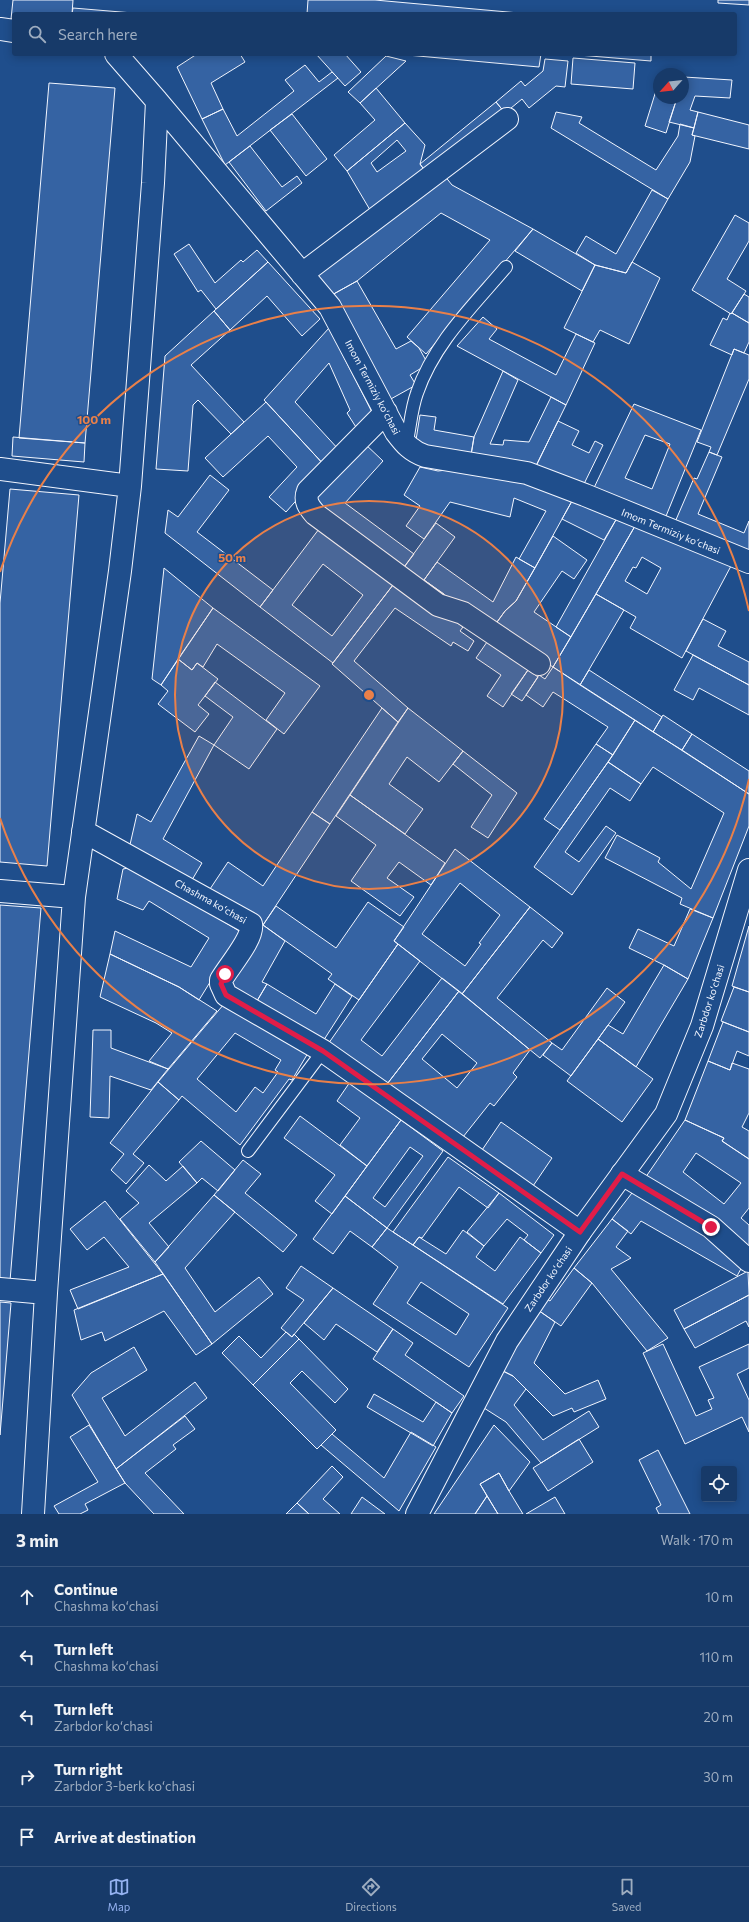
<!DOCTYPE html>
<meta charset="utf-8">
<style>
body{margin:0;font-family:Commissioner,sans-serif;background:#244571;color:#f1f3f6}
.controls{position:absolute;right:12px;bottom:12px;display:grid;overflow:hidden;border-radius:4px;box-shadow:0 2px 10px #0003}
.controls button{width:36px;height:36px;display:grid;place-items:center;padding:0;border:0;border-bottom:1px solid #36547d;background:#173a69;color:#f1f3f6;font:20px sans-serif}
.compass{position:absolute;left:653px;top:68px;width:36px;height:36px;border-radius:50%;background:#173a69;box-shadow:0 2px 10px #0003;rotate:243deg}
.stop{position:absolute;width:12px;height:12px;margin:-9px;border:3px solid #e11d48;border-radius:50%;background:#fff}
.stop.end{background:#e11d48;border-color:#fff;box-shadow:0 1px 4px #0008}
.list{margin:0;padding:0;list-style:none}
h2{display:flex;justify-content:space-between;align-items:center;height:52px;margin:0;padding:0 16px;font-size:17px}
h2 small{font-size:13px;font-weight:400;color:#9eadc0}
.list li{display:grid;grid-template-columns:26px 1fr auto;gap:12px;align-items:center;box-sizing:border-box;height:60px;padding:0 16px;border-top:1px solid #36547d}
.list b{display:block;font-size:15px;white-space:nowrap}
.list p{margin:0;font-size:13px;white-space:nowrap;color:#9eadc0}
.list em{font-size:13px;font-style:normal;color:#9eadc0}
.icon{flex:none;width:22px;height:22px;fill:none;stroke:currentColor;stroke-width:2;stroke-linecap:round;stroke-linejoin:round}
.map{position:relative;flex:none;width:749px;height:1514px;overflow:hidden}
.search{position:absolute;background:#173a69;box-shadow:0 2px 10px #0003;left:12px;right:12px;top:12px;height:44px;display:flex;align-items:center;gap:10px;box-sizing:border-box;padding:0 14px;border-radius:4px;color:#9eadc0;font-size:15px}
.sheet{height:352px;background:#173a69}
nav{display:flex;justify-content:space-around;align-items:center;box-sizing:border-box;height:56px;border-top:1px solid #36547d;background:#173a69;font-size:11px;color:#9eadc0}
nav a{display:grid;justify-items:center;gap:2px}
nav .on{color:#95b2f1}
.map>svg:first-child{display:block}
.building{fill:#3563a3;stroke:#f2f6ff;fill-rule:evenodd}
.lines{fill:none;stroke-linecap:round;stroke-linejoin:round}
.service-casing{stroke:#f2f6ff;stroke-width:14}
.minor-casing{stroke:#f2f6ff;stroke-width:24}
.tertiary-casing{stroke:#f2f6ff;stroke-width:24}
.service{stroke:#1f4e8c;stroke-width:12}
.minor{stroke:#1f4e8c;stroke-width:22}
.tertiary{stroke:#1f4e8c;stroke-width:22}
.route{stroke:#e11d48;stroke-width:5}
.ring{fill:none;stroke:#ea8049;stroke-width:2}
.labels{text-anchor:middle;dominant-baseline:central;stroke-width:3;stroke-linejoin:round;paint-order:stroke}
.street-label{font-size:10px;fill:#f2f6ff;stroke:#1f4e8c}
.centre{fill:#ea8049;stroke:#1f4e8c;stroke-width:2}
.ring-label{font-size:12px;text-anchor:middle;font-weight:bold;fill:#ea8049;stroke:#1f4e8c;stroke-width:3;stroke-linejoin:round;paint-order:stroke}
</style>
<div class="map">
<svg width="749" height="1514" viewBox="0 0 749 1514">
<rect width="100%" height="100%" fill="#1f4e8c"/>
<path class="building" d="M13 0H73L72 14H14V20L11 19Z
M308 0H375L530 14H307Z
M718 0H749V5L718 3Z
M73 8 145 14H72Z
M197 54H240L245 62 211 83 223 109 202 119 177 67Z
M316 54H345L361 72 345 86Z
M396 54H541L539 67Z
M566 54H651V61Z
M386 56 406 61 360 103 348 92Z
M573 58 635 63 633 89 571 84Z
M545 59 568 61 565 87 556 86 529 108 522 99 505 113 496 102 521 81 525 86 543 71Z
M305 65 319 82 332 72 338 78 225 165 202 119 223 109 237 136 294 91 285 80Z
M684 77 732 80 730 98 695 96 690 110 698 112 694 128 669 122 677 98H683Z
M659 81V98H677L666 133 645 126Z
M49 83 115 88 85 443 19 438Z
M376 88 405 123 347 171 334 155 375 120 360 103Z
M496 102 505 113 428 175 420 164Z
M556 112 582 117 579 123 656 170 678 136 680 124 694 128 692 135 695 136 690 162 668 199 551 128Z
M698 112 749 125V149L692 135Z
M292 114 327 159 306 176 270 130Z
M405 123 425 145 420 164 428 175 373 215 347 171ZM397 140 406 151 377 172 371 163Z
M250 146 282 187 297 176 302 183 266 211 229 162Z
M444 175 452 185 533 229 426 354 407 337 490 240 441 213 357 281 330 296 316 273Z
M652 190 668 199 626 273 595 265 576 253 586 236 616 254Z
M735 215 749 223V241L727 279 746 291 731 314 692 290Z
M533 229 595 265 582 291 515 251Z
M189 244 215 283 241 260 243 262 257 250 268 262 216 309 201 290 198 292 174 254Z
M268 262 320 319 302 336 267 296 230 330 214 311Z
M632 262 660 278 629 344 600 330 593 342 564 328 595 265 626 273Z
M357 281 396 349 411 341 419 348 428 364 410 375 416 385 389 400 330 296Z
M744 294 749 297V323L732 313Z
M214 311 230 330 191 365 244 422 231 434 198 400 193 405 188 471 156 469 165 356Z
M730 313 731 314 732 313 749 323V342L744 353 734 349 732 355 710 345 723 318 727 320Z
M483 317 497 329 489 339 556 375 576 334 595 343 566 405 457 346Z
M329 328 376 420 361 435 347 413 350 410 329 363 295 402 340 451 326 467 264 400Z
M734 349 749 355V379L717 455 709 452 711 447 697 442Z
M503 371 518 380 490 444 503 445 504 440 529 442 551 397 566 405 536 466 470 461 474 437Z
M266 402 326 467 286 512 269 497 297 467 268 436 223 477 205 458Z
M634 404 701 430 662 526 591 494ZM645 435 670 444 652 489 625 478Z
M420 415 436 417 434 430 474 437 471 455 415 446Z
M558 421 579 431 572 445 589 453 595 441 603 445 582 488 536 466Z
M13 437 85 443 84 462 12 456Z
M363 442 383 461 345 503 414 554 402 570 308 501Z
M709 452 722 457 698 514 744 533 749 521V560L672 529 694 478 697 479Z
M420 467 438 471 464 468 513 475 572 501 535 568 519 559 546 511 514 498 510 517 450 502 424 539 406 526 420 506 404 495Z
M210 475 229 490 197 532 273 590 260 607 165 533 168 510 178 517Z
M10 489 79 495 47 866 0 862V603Z
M572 501 617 518 604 540 562 519Z
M617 518 635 526 571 637 556 627Z
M436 523 455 537 424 580 444 594 439 602 399 574Z
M635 526 731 566 682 658 630 628 636 617 596 594ZM642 557 661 568 647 594 625 581 633 567 636 568Z
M319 529 393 585 333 663 260 607ZM323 564 363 595 332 636 292 605Z
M553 536 587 560 574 579 562 571 534 612 571 637 553 667 492 629 505 611 516 601Z
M516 557 535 568 516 601 505 611 492 629 424 580 437 562 493 602Z
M164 568 213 608 161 685 152 679Z
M396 581 463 627 460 631 474 641 468 651 453 642 451 646 395 608 354 661 408 708 398 722 332 664Z
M596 594 624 610 580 685 553 667Z
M213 608 320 686 284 734 266 720 285 693 217 644 203 667 197 663 192 670 178 659Z
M703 619 726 631 718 646 749 662V685L686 651Z
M487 642 528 670 503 707 487 696 501 675 476 658Z
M693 655 749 685V715L699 688 693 700 674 690Z
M178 659 192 670 197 663 218 679 198 705 209 714 195 732 158 704 168 691 161 685Z
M553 667 635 720 613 755 596 744 608 727 553 692 543 707 526 695 539 675 545 679Z
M528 670 538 677 522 701 511 694Z
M589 670 662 717 653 732 580 685Z
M215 682 277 729 249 769 214 745 233 717 205 696Z
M382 708 398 722 330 824 312 812Z
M408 708 463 751 439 782 407 757 389 784 423 809 405 834 350 795Z
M663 715 692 734 682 750 653 732Z
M635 720 749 794V826L713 918 680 904 682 898 605 858 617 835 660 858 658 862 691 889 724 813 653 767 641 784 608 762Z
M692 734 749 771V794L682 750Z
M199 736 214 745 163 839 202 863 189 885 129 849 137 814 151 822Z
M596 744 613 755 560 830 544 819Z
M463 751 517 793 488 838 471 827 492 795 453 764Z
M608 762 641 784 630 801 610 788 565 852 579 862 606 826 616 833 572 895 534 867Z
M350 795 445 863 431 885 399 862 387 878 414 897 400 916 351 881 376 845 336 816Z
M312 812 330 824 261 928 208 892 228 862 263 886Z
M455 849 530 907 462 994 394 941ZM460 883 500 915 479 943 481 944 465 966 422 934Z
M133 867 241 932 199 1000 179 987 110 954 115 931 191 967 209 938 149 901 143 910 117 899 123 869Z
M368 902 404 927 394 941 398 944 359 1000 328 979 332 974 263 925 276 906 336 948Z
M0 905 41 908 10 1281 0 1280Z
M530 907 563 933 552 948 543 940 497 998 552 1043 540 1058 462 994Z
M690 909 713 918 688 979 664 965 629 948 638 929 674 946Z
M263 925 285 941 262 982 267 984 254 1006 225 989Z
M749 926V992L732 986Z
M398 944 420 961 361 1040 382 1056 442 978 459 991 384 1088 326 1047Z
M110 954 179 987 217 1011 168 1069 149 1061 172 1033 156 1023 100 997Z
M664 965 688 979 636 1067 598 1039 608 1025 623 1034Z
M267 984 316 1014 335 984 352 996 320 1046 254 1006Z
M734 987 749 992V1032L721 1021Z
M607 988 625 1002 571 1076 543 1055 552 1043 562 1050Z
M459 991 530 1050 513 1073 517 1077 494 1106 490 1103 459 1142 384 1088ZM442 1034 477 1063 457 1088 422 1059Z
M224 1004 308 1053 292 1080 289 1079 240 1145 182 1096 179 1100 158 1082ZM235 1033 281 1060 275 1070 278 1072 263 1093 255 1087 236 1112 197 1079Z
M723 1022 749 1032V1056L737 1051 730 1070 708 1061Z
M93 1030H111V1048L168 1069 151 1090 110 1076 109 1118 90 1117Z
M598 1039 653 1079 622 1122 567 1081Z
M708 1061 730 1070 732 1063 749 1069V1113L742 1127 749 1131V1159L722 1141 724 1138 685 1120Z
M158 1082 179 1100 133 1154 144 1163 126 1184 111 1170 124 1154 110 1143Z
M350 1082 401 1120 367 1166 340 1145 360 1118 337 1101Z
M300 1116 367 1166 332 1214 315 1201 335 1175 284 1138Z
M401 1120 443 1151 387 1228 345 1196ZM410 1147 423 1156 385 1207 373 1198Z
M685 1120 724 1138 722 1141 749 1159V1208L741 1218 749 1225V1257L643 1181ZM696 1153 741 1183 724 1204 683 1172Z
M501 1122 552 1158 531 1189 480 1153Z
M201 1141 235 1170 218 1191 202 1178 197 1183 179 1162Z
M448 1157 499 1193 488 1208 459 1187 422 1238 419 1237 413 1245 393 1232Z
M243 1160 261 1174 245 1193 297 1235 283 1252 214 1195Z
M149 1165 166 1181 183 1166 197 1183 149 1223 169 1247 155 1262 120 1219 139 1203 126 1191Z
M635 1189 723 1240 743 1265 737 1276 641 1221 631 1234 612 1219Z
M499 1193 554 1235 541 1253 524 1240 528 1235 507 1219 484 1246 467 1232Z
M214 1195 235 1212 185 1268 215 1312 259 1277 273 1294 212 1344 155 1262Z
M345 1196 387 1228 372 1247 350 1231 333 1254 313 1239Z
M105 1201 163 1274 78 1309 70 1290 129 1267 104 1237 87 1250 70 1229Z
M612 1219 628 1231 616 1247 631 1258 611 1269 668 1338 647 1351 592 1283 574 1268Z
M387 1228 508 1308 469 1367 373 1304 398 1267 372 1247ZM421 1282 469 1314 456 1335 407 1303Z
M463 1230 484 1246 476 1257 495 1271 520 1237 541 1253 503 1304 413 1245 419 1237 446 1254Z
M301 1266 333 1288 292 1337 281 1328 304 1300 286 1288Z
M574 1268 592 1283 561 1326 535 1308 543 1297 550 1301Z
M748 1271 749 1295 684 1329 674 1310Z
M163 1274 212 1344 196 1355 164 1311 105 1341 102 1332 81 1340 74 1310Z
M333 1288 393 1329 377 1352 336 1324 324 1340 304 1323Z
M749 1295V1327L746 1321 695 1348 684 1329Z
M0 1302 11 1303 0 1435Z
M535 1308 555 1322 534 1363 565 1394 598 1380 606 1399 574 1412 572 1408 553 1416 513 1376 503 1371Z
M393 1329 413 1343 405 1355 464 1396 452 1413 373 1359Z
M286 1332 292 1337 294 1334 299 1339 253 1385 222 1353 239 1336 261 1358Z
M299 1339 348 1389 335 1403 302 1371 290 1383 336 1430 317 1449 253 1385Z
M663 1344 696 1416 712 1409 708 1400 714 1398 699 1367 749 1344V1368L737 1374 749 1400V1432L742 1417 685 1444 643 1353Z
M134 1347 147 1370 102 1398 125 1436 195 1382 207 1398 116 1469 72 1395 91 1373Z
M503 1371 513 1376 526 1389 514 1405 543 1440 589 1411 599 1427 541 1463 506 1422 484 1408Z
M374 1394 423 1422 436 1402 452 1413 433 1446 367 1407Z
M185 1416 195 1429 173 1445 176 1449 145 1473 184 1514H154L125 1483 116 1469Z
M89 1425 125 1483 85 1504 88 1510 80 1514H59L54 1506 98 1482 70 1437Z
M494 1425 530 1462 509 1491 499 1473 480 1484 487 1496 475 1514H434Z
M411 1432 436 1447 399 1511 321 1445 332 1434 384 1478Z
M579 1439 593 1462 548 1491 533 1468Z
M658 1450 690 1514H659L656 1508 661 1505 639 1460Z
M332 1466 343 1477 323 1499 340 1514H309L297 1503Z
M499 1473 509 1491 523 1514H498L480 1484Z
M487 1496 498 1514H475Z
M362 1497 385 1514H351Z
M555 1497 565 1514H526Z
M297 1503 309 1514H286Z"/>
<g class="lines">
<defs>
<path id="service" d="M406 446C410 429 411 409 417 393 434 343 473 306 506 267
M248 1151 323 1051"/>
<path id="minor" d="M0 29 14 31
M157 101 330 307 396 432C405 444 411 451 425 456L527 473 585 495 749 562
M302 274 507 119
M386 412 308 491C304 501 309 507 315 514L438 605 463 613 539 664
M0 469 130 486
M83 831 251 924C254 938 229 966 221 980V984L226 995 323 1051 580 1232
M0 891 74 897
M622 1174 711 1227 749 1261
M0 1289 46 1293
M33 1514 46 1293 74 897 120 571 130 486 153 183 157 101 116 54"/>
<path id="tertiary" d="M417 1514 507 1341 580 1232 666 1114 702 1026 749 870"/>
</defs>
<use href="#service" class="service-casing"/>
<use href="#minor" class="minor-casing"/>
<use href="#tertiary" class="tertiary-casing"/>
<use href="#service" class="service"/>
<use href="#minor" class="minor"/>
<use href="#tertiary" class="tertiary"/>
</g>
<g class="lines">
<path class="route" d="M225 974 221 984 226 995 323 1051 580 1232 622 1174 711 1227"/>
</g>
<circle cx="369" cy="695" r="194" fill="#ea8049" fill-opacity=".12"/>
<g class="ring">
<circle cx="369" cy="695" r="194"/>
<path d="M749 779A389 389 0 0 1 0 818M0 572A389 389 0 0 1 749 611"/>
</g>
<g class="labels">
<g class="street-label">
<text transform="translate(373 387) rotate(62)">Imom Termiziy koʻchasi</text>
<text transform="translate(671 531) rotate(22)">Imom Termiziy koʻchasi</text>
<text transform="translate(211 901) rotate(29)">Chashma koʻchasi</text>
<text transform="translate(709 1001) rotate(-72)">Zarbdor koʻchasi</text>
<text transform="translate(548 1279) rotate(-56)">Zarbdor koʻchasi</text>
</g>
</g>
<circle cx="369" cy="695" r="6" class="centre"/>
<g class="ring-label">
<text x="94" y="424">100 m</text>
<text x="232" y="562">50 m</text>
</g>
</svg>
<div class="controls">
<button><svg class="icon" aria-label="locate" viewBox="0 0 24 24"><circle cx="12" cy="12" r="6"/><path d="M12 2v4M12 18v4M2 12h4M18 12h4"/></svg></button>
</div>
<svg class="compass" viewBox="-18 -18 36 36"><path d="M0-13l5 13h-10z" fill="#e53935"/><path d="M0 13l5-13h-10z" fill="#9eadc0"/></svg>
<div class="stop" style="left:225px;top:974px"></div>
<div class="stop end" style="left:711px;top:1227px"></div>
<div class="search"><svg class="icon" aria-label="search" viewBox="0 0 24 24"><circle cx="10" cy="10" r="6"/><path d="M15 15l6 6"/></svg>Search here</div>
</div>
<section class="sheet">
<h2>3 min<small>Walk · 170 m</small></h2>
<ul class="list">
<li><svg class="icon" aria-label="ahead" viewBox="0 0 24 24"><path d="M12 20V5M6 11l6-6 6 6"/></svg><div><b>Continue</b><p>Chashma koʻchasi</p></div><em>10 m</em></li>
<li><svg class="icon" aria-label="left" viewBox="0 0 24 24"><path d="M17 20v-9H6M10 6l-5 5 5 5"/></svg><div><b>Turn left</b><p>Chashma koʻchasi</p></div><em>110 m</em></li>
<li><svg class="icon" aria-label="left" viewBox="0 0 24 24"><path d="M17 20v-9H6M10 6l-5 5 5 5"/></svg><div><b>Turn left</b><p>Zarbdor koʻchasi</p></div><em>20 m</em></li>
<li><svg class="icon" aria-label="right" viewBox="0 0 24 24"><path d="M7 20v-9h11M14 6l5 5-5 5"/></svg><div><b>Turn right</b><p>Zarbdor 3-berk koʻchasi</p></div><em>30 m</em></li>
<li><svg class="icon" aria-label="arrive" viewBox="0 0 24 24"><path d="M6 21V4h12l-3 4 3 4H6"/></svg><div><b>Arrive at destination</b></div></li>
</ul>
</section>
<nav>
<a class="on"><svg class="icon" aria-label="map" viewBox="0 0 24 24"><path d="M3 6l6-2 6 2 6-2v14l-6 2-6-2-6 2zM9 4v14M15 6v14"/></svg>Map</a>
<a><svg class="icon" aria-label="directions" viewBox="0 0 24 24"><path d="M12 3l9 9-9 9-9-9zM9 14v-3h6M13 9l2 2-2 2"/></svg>Directions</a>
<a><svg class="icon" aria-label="saved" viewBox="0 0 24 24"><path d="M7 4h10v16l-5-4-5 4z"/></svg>Saved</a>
</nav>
